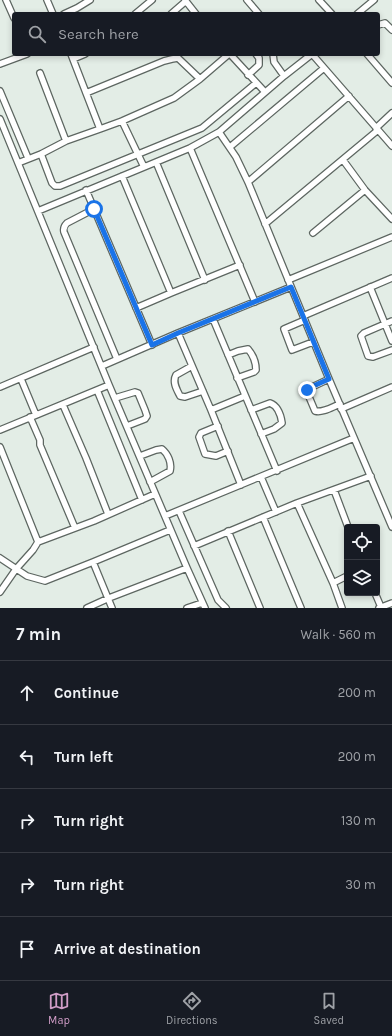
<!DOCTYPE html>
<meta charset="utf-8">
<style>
body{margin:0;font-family:Karla,sans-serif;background:#242831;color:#f1f3f6}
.controls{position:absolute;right:12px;bottom:12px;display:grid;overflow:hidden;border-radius:4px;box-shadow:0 2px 6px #0003}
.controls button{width:36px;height:36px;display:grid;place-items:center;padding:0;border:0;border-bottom:1px solid #363941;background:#171b24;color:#f1f3f6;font:20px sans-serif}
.stop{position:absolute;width:12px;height:12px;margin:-9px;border:3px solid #1a73e8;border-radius:50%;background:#fff}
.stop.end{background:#1a73e8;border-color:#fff;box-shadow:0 1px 4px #0008}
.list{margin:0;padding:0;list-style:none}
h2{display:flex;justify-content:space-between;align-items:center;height:52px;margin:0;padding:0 16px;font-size:17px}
h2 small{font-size:13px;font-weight:400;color:#9ea1a6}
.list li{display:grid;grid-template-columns:26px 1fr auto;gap:12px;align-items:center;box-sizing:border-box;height:64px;padding:0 16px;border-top:1px solid #363941}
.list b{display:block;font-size:15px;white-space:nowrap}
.list em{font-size:13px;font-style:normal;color:#9ea1a6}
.icon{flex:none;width:22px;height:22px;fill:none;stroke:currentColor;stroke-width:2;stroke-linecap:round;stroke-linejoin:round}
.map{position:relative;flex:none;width:392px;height:608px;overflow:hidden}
.search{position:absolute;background:#171b24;box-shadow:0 2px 6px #0003;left:12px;right:12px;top:12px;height:44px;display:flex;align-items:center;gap:10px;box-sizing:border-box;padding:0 14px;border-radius:4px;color:#9ea1a6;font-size:15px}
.sheet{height:372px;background:#171b24}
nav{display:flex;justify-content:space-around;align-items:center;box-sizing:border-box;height:56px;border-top:1px solid #363941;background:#171b24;font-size:11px;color:#9ea1a6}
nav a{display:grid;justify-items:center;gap:2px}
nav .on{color:#d09dc7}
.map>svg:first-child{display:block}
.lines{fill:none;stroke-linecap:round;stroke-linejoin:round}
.minor-casing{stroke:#5d6661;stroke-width:8}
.minor{stroke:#fff;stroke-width:5.5}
.route{stroke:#1a73e8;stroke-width:5}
</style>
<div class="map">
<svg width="392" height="608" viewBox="0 0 392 608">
<rect width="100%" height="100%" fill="#e3ede6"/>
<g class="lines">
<defs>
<path id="minor" d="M6 0 14 18
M47 0 53 14
M185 0 196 14
M247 0 259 14
M319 0 332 14
M64 14 77 8 90 0
M135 14 152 0
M171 14 186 1
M357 14 374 0
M378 25 385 23 392 30
M230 54 265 92
M273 54 274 62 284 76
M312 54 392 146
M367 54 392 83
M73 59 85 54
M0 64 27 54
M40 73 66 141
M248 75 259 65V58L256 54
M0 91 28 158
M86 93 164 61 172 59 178 58 200 79 229 54
M0 119 109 385 187 568 205 608
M122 121 144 167
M376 128 392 113
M100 129 122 121 174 98 200 79
M219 132 236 157 248 182 329 379 392 527
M230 147 324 68
M190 148 255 302
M41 154 52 183 55 186H60L202 128 256 83
M343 160 365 190 392 219
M156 162 205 280
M18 163 41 154 66 141 100 129 71 54
M122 176 171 293 240 265
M248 182 349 96
M86 190 152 345
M94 209 67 223C64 226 63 228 64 232L117 359
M38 211 190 148 219 132 284 76 312 54
M265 224 378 130
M313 233 365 190
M288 280 392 237
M370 287 392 341
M136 308 171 293
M303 316 392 278
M213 319 277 471
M305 320 284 329 292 350 313 342
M392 321 364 333 361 336 368 356 373 357 392 350
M178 333 211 410 241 485
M228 355 238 351 248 349C253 355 256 363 256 370L254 372 237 378
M102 366 178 333 291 287
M192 366 176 375C172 382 177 390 180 396L185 397 203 391
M21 379 36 415
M329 379 312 387 307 390V392L315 411C323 413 332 407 340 404
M0 387 94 347
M97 390 142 500
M115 398 135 392 138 393 145 410 147 416 145 419 127 426
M63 405 86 458 108 514
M341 409 392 387
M211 410 245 396
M251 410 270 403C278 406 281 416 282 423L274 429 261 434
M30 417 40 440V445L75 528
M218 426 201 433 199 437 205 454 216 456 228 451
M0 430 109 385
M0 447 38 542 33 550 16 569 0 592
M140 456 156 450 162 449C168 454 172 463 170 471L150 482
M261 477 276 512
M334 490 348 527
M297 503 333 583 342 608
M179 511 218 600 226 608
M165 516 354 438
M263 517 301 608
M228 531 260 608
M38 542 94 521 155 494
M194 546 297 503 371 476
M0 558 27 576 45 581 93 562 170 530
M93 562 112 608
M333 583 347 576
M375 593 381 607
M87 608 109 598 187 568
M187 608 202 603
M379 608 392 603"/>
</defs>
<use href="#minor" class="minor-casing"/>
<use href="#minor" class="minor"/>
</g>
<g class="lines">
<path class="route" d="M94 209 152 345 178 333 291 287 329 379 309 388 307 390"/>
</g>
</svg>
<div class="controls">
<button><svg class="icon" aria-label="locate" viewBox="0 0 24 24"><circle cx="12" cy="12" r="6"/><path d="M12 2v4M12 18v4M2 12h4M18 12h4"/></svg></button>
<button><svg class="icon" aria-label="layers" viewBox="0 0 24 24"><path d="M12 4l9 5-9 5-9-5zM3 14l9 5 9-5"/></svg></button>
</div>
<div class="stop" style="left:94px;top:209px"></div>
<div class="stop end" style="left:307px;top:390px"></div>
<div class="search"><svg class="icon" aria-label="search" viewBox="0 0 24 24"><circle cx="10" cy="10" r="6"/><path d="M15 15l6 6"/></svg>Search here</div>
</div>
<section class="sheet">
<h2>7 min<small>Walk · 560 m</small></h2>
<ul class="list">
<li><svg class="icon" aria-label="ahead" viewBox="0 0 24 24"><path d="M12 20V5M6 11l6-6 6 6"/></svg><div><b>Continue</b></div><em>200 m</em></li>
<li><svg class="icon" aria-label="left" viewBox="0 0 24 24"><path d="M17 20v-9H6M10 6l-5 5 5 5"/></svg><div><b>Turn left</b></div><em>200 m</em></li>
<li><svg class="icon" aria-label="right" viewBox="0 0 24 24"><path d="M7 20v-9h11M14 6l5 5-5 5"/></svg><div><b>Turn right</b></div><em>130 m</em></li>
<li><svg class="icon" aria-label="right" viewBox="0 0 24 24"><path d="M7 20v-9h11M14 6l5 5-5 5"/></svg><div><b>Turn right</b></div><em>30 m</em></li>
<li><svg class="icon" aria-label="arrive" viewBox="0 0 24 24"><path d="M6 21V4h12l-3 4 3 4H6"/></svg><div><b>Arrive at destination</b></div></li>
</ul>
</section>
<nav>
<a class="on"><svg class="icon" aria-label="map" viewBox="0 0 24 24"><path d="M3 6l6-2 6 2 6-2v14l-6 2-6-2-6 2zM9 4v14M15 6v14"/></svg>Map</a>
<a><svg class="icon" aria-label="directions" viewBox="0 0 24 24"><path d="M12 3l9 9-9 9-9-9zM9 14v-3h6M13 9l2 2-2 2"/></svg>Directions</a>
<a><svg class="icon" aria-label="saved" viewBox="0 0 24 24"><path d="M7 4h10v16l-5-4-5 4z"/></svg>Saved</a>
</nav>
